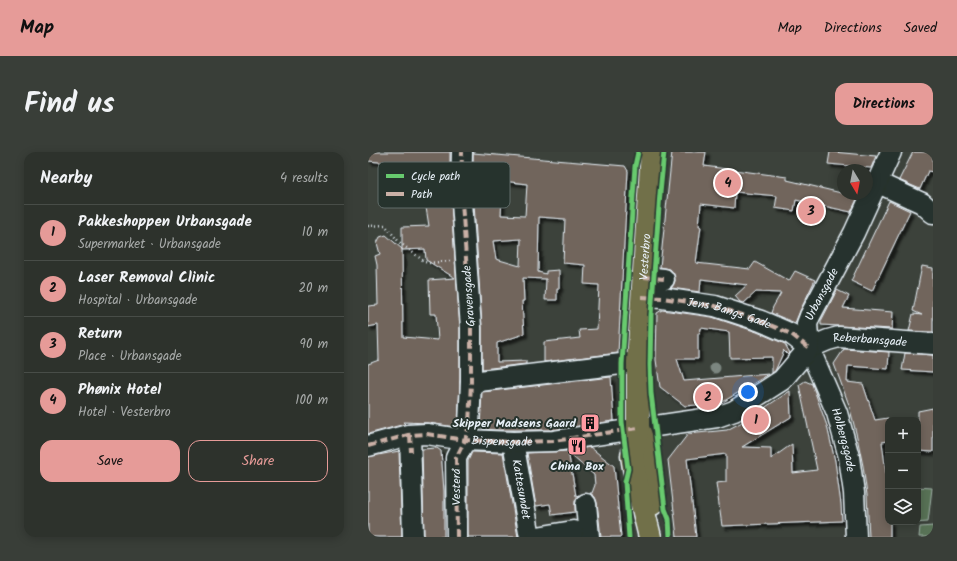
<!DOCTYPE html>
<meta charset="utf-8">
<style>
body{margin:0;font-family:Kalam,sans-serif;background:#393e38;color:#f1f3f6}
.controls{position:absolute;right:12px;bottom:12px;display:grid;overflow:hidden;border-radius:8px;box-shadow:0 2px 10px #0003}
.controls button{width:36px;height:36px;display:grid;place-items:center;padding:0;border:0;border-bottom:1px solid #484d48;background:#2d322c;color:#f1f3f6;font:20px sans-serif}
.compass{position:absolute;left:469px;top:12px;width:36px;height:36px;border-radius:50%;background:#2d322c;box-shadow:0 2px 10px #0003;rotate:170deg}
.you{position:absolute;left:380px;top:240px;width:14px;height:14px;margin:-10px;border:3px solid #fff;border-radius:50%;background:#1a73e8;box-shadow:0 0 0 6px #1a73e833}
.badge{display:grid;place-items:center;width:26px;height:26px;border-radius:50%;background:#e69b98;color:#111;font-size:13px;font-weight:700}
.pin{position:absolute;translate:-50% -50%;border:2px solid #fff;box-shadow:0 1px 4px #0006}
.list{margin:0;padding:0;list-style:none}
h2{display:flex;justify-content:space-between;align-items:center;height:52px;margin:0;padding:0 16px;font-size:17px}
h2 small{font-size:13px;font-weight:400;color:#a7aaa9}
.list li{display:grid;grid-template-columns:26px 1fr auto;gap:12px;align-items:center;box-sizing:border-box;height:56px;padding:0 16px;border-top:1px solid #484d48}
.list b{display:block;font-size:15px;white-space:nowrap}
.list p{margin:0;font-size:13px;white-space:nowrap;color:#a7aaa9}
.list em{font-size:13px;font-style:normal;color:#a7aaa9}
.actions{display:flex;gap:8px;padding:12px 16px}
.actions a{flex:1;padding:9px 0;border:1px solid #e69b98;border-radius:12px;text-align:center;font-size:14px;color:#e69b98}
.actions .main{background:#e69b98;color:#111}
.icon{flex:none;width:22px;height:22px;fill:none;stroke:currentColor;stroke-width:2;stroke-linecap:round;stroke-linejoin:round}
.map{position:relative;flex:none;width:565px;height:385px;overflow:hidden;border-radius:12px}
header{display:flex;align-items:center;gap:24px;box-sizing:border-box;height:56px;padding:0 20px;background:#e69b98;color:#111}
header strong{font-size:19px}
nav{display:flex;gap:22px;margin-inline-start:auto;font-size:14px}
.intro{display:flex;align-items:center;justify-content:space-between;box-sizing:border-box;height:96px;padding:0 24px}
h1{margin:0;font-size:28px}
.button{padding:10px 18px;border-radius:12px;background:#e69b98;color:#111;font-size:14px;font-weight:700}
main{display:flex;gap:24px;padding:0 24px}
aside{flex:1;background:#2d322c;border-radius:12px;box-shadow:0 2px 10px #0003}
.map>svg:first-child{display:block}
.green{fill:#597257;stroke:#a0b2a8}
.building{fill:#71655c;stroke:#e8f1f8;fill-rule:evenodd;filter:url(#shadow)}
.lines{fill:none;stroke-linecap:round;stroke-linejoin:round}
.minor-casing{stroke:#e8f1f8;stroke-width:23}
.major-casing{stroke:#e8f1f8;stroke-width:25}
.path{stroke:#e8f1f8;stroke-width:2.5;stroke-dasharray:1 3;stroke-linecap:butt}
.minor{stroke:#26332d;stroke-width:20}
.major{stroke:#716f4a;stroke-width:22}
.quiet{stroke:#cab0a6;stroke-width:4;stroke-dasharray:8 4;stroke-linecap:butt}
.cycleway-casing{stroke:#26332d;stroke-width:8}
.cycleway{stroke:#67ca6e;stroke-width:5}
.tree{fill:#7b8680}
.labels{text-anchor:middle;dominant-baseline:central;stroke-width:4;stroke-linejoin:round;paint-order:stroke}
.street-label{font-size:12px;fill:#e8f1f8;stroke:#26332d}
.poi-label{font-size:12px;font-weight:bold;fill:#e8f1f8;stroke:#26332d;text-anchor:end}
.key{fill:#26332d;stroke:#606c6a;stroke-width:1}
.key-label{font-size:11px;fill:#e8f1f8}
</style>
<header>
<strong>Map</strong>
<nav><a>Map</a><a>Directions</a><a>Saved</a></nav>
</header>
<div class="intro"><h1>Find us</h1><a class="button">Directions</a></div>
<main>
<aside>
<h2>Nearby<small>4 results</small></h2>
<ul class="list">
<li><span class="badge">1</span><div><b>Pakkeshoppen Urbansgade</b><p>Supermarket · Urbansgade</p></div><em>10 m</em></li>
<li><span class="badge">2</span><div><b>Laser Removal Clinic</b><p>Hospital · Urbansgade</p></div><em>20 m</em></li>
<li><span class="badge">3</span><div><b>Return</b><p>Place · Urbansgade</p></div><em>90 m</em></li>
<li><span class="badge">4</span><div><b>Phønix Hotel</b><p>Hotel · Vesterbro</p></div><em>100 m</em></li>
</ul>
<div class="actions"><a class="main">Save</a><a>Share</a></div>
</aside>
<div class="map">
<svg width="565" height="385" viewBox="0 0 565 385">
<defs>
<filter id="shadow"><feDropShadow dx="3.5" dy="3.5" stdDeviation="1" flood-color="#0009"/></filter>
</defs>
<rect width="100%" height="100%" fill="#3c423b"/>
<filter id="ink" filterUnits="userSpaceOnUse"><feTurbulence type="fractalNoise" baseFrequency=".025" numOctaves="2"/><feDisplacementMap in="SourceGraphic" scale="8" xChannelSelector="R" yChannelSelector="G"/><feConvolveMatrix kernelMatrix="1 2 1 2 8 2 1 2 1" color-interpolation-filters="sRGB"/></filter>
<g filter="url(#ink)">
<path class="green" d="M550 335 564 336 560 370 546 371 550 370Z
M565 374V385H551L552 375Z"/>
<path class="building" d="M0 0H82V37L92 176V230L90 271 87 275 61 271 35 270 37 272 0 282V212L11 208 10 173 0 175V154L10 153 9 113 7 104 12 102 9 91 12 85 18 83 34 97 35 185 70 188 68 162H62L61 128 87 126 58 108 57 97 34 98V75L61 74 56 43 55 14 0 9Z
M304 0H338L336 14 419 25V28L490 45 483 60 428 48 426 59 407 56 409 44 367 40 366 56 333 52 331 74H333L328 111 382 117 387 110 421 129 427 119 447 128 432 159 427 171 403 161 405 155 413 141 388 140 376 151 372 150 367 144 379 133 333 127 332 140 303 136 307 129 306 122 302 117 292 115Z
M462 0H465L508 4 503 16 460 12Z
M545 0H565V20L560 19 552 37 531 28Z
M105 1 257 14 260 19 250 201 176 210V190L212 186 211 178 229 177 231 133 216 132 217 113 195 111 197 67 171 65 170 120 178 122V119L191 118V137H189V148H177L178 127 155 126 156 149H154L156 182 129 191V210L158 209V212L114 217V175L105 36ZM135 29 159 32 157 64 133 63ZM153 87 152 114 128 107 125 89Z
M521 49 542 59 504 139 483 129Z
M554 114 565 116V180L541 179 545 162 554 163 545 159Z
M469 138 481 144 475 156 525 160 524 177 453 173V169Z
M294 158 344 165 389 180 417 192 422 201 420 203 415 198 416 199 407 219 404 221V205L362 206 361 180 333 176 332 182 330 181V207H309L316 229 401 222 353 251 317 254 292 235 288 208 289 161Z
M476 197 521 200 520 217 480 214 479 230 495 232 507 268 520 266V289L514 290 520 337V370H522V385H501L499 343 495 314 489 285 481 253 466 212Z
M537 201 565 203V220L534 218Z
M243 225 246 269 185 278H127L115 277 112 274 114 240Z
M437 229 444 232 459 274 467 309 473 352 474 369 354 374 348 331 358 330V302L319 307 328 385H309L300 308 320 282 359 278 378 268 422 239 423 265 374 295 403 296V307L424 292 425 321 449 318 431 233Z
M565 256V300L550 299V259Z
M222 295 246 314 253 385H233L229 351 227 345 222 341H224L227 333 226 323 205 305V298Z
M69 296 73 299 76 339V385H56L54 297Z
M31 299 34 385H0V305Z
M200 299 208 344 211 343 207 348V360L184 363 182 352 168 354 159 301Z
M104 300 135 301 150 385H100V309Z"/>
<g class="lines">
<defs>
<g id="minor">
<path d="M508 30 554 51 565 61"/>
<path d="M276 125 296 127"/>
<path id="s1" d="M274 145 294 146 347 154 393 169 423 182 441 196 469 261 481 305 486 341 488 385"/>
<path id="s2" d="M441 196 460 188 471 185 565 192"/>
<path d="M103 230 270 210"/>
<path d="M42 283 45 385"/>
<path id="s3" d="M145 290 162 385"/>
<path id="s4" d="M0 294 40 283 59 282 97 288 145 290 186 289 349 265 366 259 414 228 441 196 439 172 442 164 486 81 523 0"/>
<path d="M218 352 221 385"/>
<path d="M89 385 88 306 97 288 101 273 103 230V176L93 36 94 0"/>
<path d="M169 385 205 379"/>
</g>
<g id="major">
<path d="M270 276 280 301 283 324 284 352"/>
<path id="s5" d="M282 385 268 328 264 304 270 276V210L284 0"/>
</g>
</defs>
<use href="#minor" class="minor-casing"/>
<use href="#major" class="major-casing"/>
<path class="path" d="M0 74 17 73 31 90 57 110 61 111 82 109"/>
<use href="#minor" class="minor"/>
<use href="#major" class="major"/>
<g class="quiet">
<path d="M276 125 296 127"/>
<path id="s6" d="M274 145 294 146 347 154 393 169 423 182 441 196"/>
<path d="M42 283 43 300"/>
<path d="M0 294 40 283 59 282 97 288 145 290 186 289 270 276"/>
<path d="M89 385 88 306 97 288 101 273 103 230V176L93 36 94 0"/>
</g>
<defs>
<path id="cycleway" d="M296 0 292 41 283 163 282 213 283 241 297 357 301 367 302 385
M261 385 257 330 260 317 254 270V212L267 14 270 0"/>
</defs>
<use href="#cycleway" class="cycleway-casing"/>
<use href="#cycleway" class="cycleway"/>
</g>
<circle class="tree" cx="347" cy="216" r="5.5"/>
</g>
<defs>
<symbol id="building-square" viewBox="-11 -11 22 22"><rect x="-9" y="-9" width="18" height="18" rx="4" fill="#ff9aa2" stroke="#26332d"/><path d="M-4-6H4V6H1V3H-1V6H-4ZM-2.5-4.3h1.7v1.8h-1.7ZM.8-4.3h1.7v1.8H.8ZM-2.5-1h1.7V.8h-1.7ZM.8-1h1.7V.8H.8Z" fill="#111"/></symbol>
<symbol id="restaurant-square" viewBox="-11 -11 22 22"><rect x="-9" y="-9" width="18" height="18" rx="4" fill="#ff9aa2" stroke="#26332d"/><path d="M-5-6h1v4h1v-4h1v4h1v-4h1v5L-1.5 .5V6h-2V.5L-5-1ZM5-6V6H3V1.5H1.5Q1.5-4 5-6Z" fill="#111"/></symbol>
</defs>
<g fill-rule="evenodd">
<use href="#building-square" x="211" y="260" width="22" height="22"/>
<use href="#restaurant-square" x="198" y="283" width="22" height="22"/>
</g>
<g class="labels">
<g class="street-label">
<text stroke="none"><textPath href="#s5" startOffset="283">Vesterbro</textPath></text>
<text stroke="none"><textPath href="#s4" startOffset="527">Urbansgade</textPath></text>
<text transform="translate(101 144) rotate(-94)">Gravensgade</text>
<text stroke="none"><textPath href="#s6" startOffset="89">Jens Bangs Gade</textPath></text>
<text stroke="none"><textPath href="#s2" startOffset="63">Reberbansgade</textPath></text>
<text stroke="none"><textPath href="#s4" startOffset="136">Bispensgade</textPath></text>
<text stroke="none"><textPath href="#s1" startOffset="276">Holbergsgade</textPath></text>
<text transform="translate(88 335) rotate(-90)">Vesterå</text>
<text stroke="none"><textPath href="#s3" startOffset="48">Kattesundet</textPath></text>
</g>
<g class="poi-label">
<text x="208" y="271">Skipper Madsens Gaard</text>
<text x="209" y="314" text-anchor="middle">China Box</text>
</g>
</g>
<rect x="10" y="10" width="132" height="46" rx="6" class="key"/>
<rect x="18" y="22" width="18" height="4" fill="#67ca6e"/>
<rect x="18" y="40" width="18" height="4" fill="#cab0a6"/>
<g class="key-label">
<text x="43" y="28">Cycle path</text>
<text x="43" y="46">Path</text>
</g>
</svg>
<div class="controls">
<button>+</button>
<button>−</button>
<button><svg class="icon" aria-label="layers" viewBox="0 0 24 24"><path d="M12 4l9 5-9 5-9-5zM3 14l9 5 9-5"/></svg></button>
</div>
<svg class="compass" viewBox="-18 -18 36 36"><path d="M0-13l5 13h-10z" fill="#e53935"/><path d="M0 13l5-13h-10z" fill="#a7aaa9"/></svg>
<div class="you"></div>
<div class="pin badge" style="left:388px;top:268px">1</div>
<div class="pin badge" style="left:340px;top:245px">2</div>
<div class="pin badge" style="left:443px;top:59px">3</div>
<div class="pin badge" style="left:360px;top:31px">4</div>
</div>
</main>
